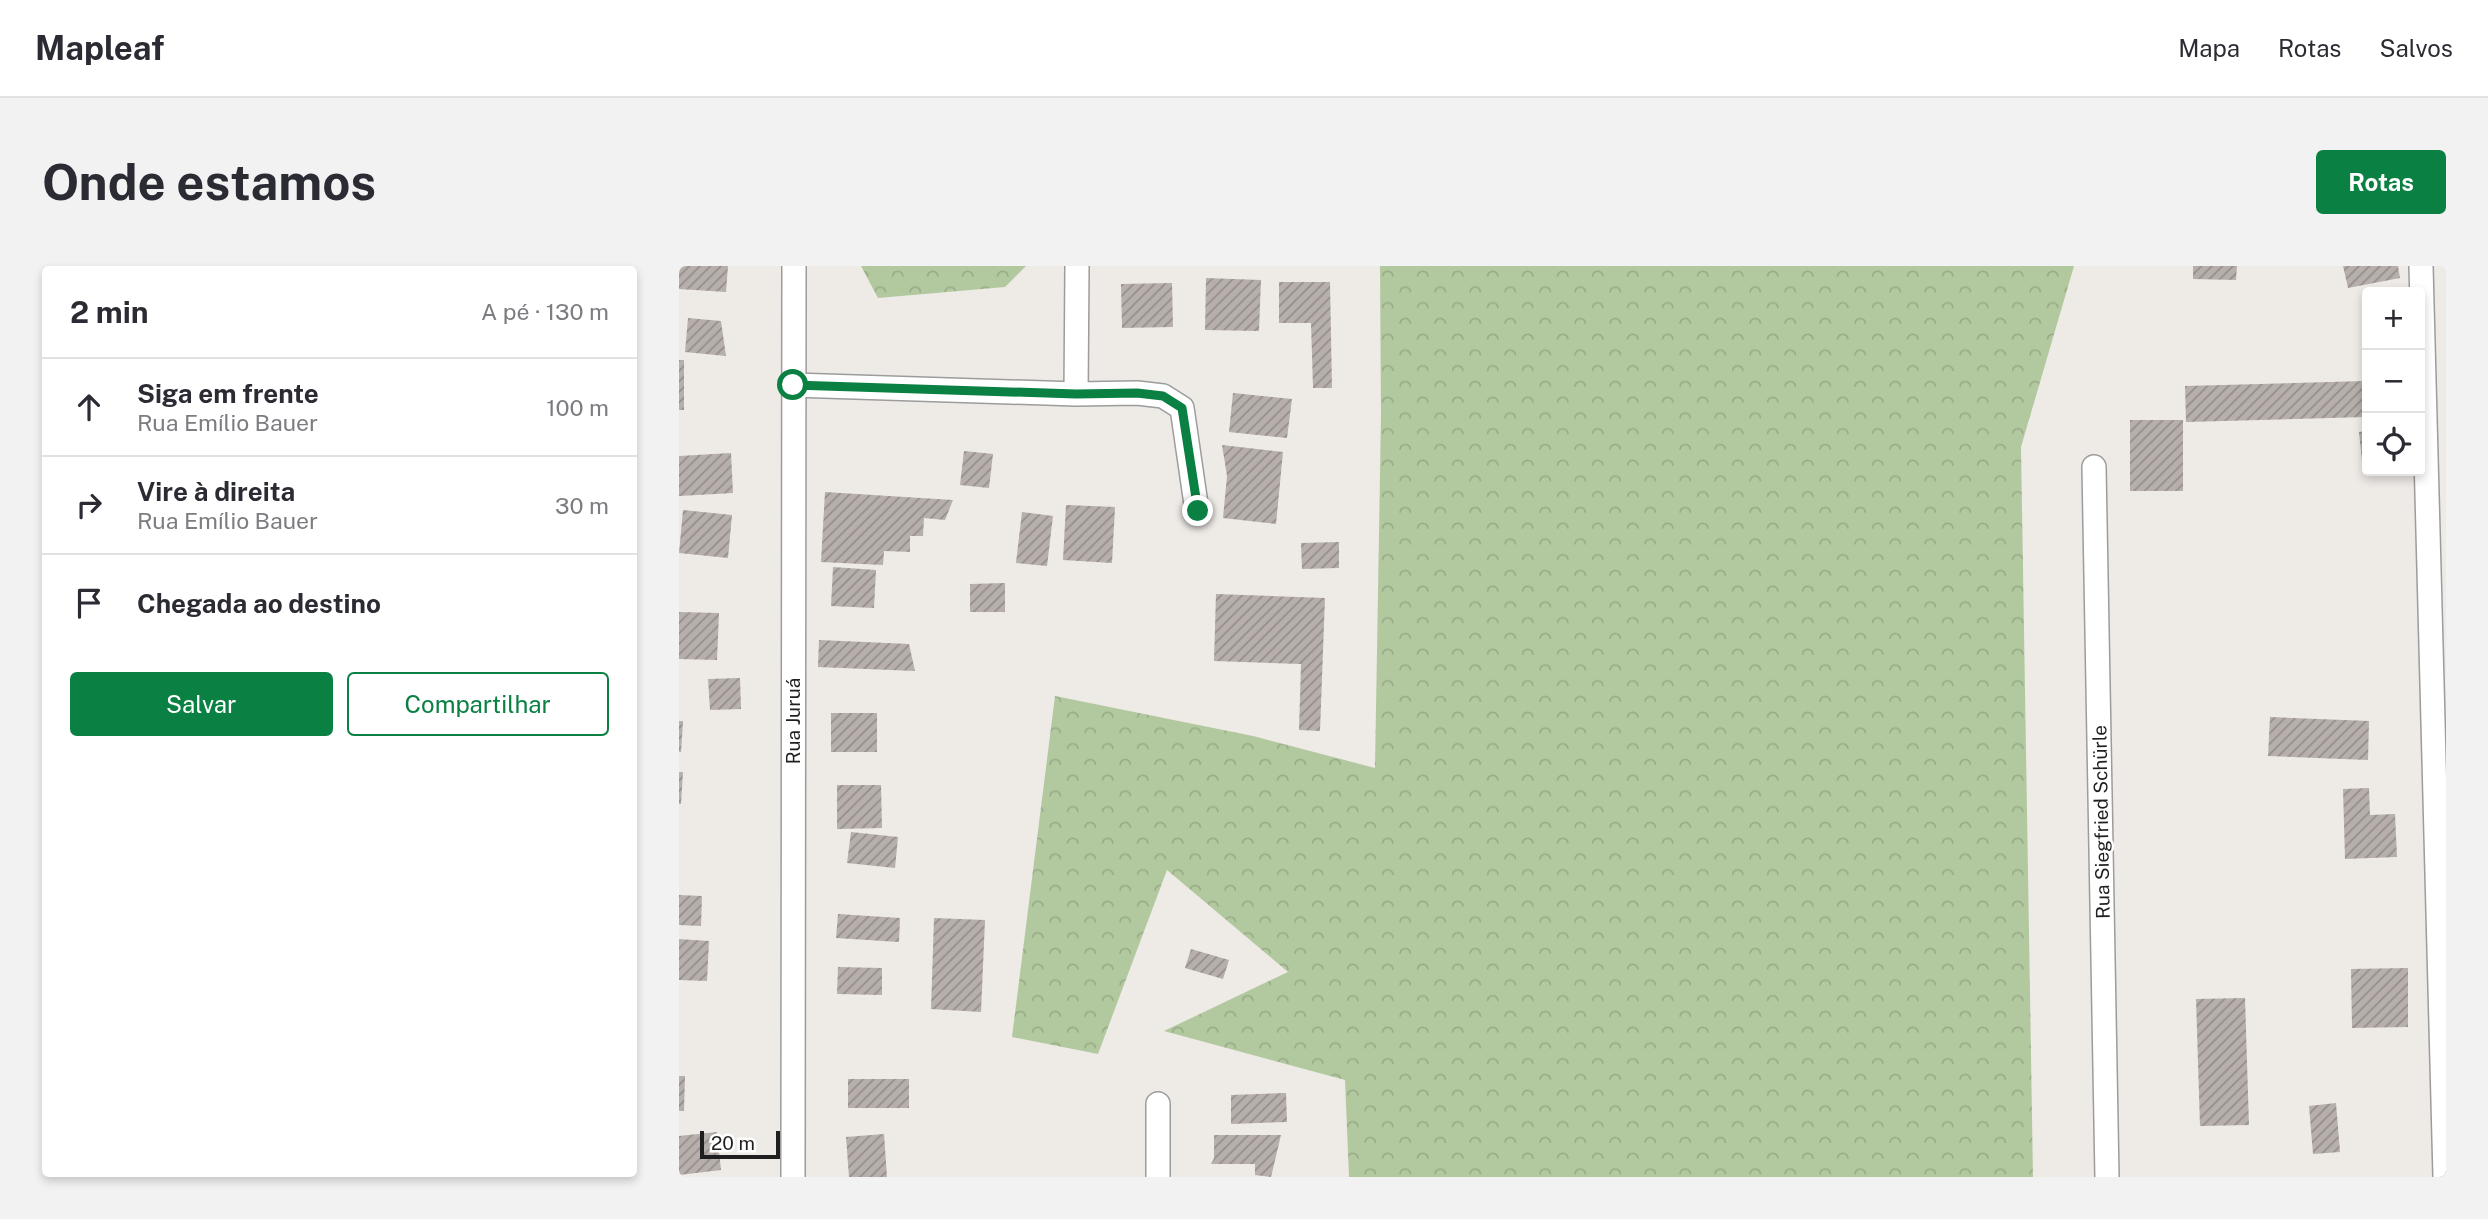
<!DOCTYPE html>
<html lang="pt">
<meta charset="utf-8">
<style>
body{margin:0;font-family:"Public Sans",sans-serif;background:#f2f2f3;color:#2b2b33}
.controls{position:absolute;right:21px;top:21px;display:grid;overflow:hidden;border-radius:7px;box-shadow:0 4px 10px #0003}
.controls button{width:63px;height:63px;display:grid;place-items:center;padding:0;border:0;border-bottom:2px solid #e1e1e2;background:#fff;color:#2b2b33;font:35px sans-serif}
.scale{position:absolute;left:21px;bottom:18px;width:80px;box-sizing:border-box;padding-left:7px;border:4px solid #1f1f1f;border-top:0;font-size:19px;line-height:24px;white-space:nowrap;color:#1f1f1f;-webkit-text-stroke:5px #fff;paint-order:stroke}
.stop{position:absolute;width:21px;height:21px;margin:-16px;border:5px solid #0b8043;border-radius:50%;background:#fff}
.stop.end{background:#0b8043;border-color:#fff;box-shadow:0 2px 7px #0008}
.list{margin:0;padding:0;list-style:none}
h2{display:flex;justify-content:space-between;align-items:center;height:91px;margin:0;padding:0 28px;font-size:30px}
h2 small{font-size:23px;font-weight:400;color:#7c7c81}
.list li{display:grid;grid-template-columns:46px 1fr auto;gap:21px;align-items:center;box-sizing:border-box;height:98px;padding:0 28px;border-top:2px solid #e1e1e2}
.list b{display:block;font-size:26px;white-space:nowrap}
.list p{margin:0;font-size:23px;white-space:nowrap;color:#7c7c81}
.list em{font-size:23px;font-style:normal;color:#7c7c81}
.actions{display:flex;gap:14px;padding:21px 28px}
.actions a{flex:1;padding:16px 0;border:2px solid #0b8043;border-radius:7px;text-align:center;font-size:24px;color:#0b8043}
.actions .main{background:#0b8043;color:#fff}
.icon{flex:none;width:38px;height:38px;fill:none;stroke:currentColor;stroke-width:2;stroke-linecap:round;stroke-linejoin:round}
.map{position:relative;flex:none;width:1767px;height:911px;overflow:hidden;border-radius:7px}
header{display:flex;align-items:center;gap:42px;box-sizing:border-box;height:98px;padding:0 35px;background:#fff;border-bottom:2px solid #e1e1e2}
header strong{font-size:33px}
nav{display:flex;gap:38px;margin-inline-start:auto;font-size:24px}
.intro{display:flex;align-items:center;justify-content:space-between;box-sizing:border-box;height:168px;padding:0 42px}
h1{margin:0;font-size:49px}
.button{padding:18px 32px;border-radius:7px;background:#0b8043;color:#fff;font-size:24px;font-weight:700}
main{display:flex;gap:42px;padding:0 42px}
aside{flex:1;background:#fff;border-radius:7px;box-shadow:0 4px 10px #0003}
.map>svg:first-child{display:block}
.forest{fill:url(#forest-crowns)}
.building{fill:url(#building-hatch)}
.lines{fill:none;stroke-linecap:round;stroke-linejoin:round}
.street-casing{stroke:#9c9c9c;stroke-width:26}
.street{stroke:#fff;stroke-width:23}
.route{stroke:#0b8043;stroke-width:9}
.labels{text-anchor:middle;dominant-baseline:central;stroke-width:5;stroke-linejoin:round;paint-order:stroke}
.street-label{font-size:19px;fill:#1f1f1f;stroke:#fff}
</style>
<header>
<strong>Mapleaf</strong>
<nav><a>Mapa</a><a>Rotas</a><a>Salvos</a></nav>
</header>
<div class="intro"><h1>Onde estamos</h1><a class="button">Rotas</a></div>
<main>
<aside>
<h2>2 min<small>A pé · 130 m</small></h2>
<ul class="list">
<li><svg class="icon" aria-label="ahead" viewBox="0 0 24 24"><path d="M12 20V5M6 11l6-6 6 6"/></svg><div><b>Siga em frente</b><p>Rua Emílio Bauer</p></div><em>100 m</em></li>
<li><svg class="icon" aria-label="right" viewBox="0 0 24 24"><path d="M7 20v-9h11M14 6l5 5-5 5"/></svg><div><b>Vire à direita</b><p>Rua Emílio Bauer</p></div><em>30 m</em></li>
<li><svg class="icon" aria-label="arrive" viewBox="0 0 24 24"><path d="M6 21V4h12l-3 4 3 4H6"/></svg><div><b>Chegada ao destino</b></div></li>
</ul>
<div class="actions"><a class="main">Salvar</a><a>Compartilhar</a></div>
</aside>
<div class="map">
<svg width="1767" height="911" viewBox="0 0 1767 911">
<defs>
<pattern id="forest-crowns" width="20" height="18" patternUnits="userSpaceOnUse" patternTransform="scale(1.75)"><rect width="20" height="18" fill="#b2c99f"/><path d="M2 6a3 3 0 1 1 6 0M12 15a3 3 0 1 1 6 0" fill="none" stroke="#99ac88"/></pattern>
<pattern id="building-hatch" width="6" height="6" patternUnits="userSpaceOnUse" patternTransform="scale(1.75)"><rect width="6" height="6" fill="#b7afac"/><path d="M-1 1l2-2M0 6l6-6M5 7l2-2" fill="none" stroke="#948e8b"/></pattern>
</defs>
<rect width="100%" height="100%" fill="#eeeae6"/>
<path class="forest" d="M182 0H347L326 21 199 32Z
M701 0H1395L1342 181 1354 911H670L666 814 485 765 609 706 488 604 419 788 333 771 376 430 574 470 696 502 702 149Z"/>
<path class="building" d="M0 0H49L47 26 0 23Z
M1514 0H1558L1557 14 1514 13Z
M1664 0H1719L1721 12 1669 22Z
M527 12 582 14 580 65 526 64Z
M600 16H651L653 122H634L632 57H600Z
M493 17 494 61 443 62 442 18Z
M9 52 42 55 47 90 6 86Z
M0 94H5V144H0Z
M1686 115 1687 151 1507 156 1506 120Z
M554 127 613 133 608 172 550 166Z
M1451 154H1504V225H1451Z
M1688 165V204L1684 205 1680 166Z
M543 179 604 186 597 258 544 252 548 210Z
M285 185 314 188 310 222 281 219Z
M52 187 54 227 0 230V190Z
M146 226 274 234 266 254 245 252 244 270H231V286L205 285 204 299 142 296Z
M387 239 436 241 433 297 384 294Z
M4 244 53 249 49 292 0 287Z
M343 246 374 250 368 300 337 297Z
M660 276V302L623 303 622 277Z
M154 301 197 304 195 342 152 340Z
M326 317V346H291V318Z
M537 328 646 332 641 465 620 464 622 398 535 395Z
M0 346 40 347 38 394 0 393Z
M140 374 230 378 236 405 139 401Z
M61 412 62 443 31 444 29 413Z
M152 447H198V486H152Z
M1591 451 1690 455 1689 494 1589 490Z
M0 455H4L2 486H0Z
M0 506H4L2 538H0Z
M158 519H202L203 562 158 563Z
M1690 522 1691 549 1716 548 1718 591 1666 593 1664 523Z
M172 566 219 571 216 602 168 597Z
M0 629 23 630 22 660 0 659Z
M159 648 221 652 220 676 157 672Z
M255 652 306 654 302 746 252 743Z
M0 673 30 675 28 715 0 714Z
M512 683 550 694 544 713 506 702Z
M159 701 203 702V729L158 728Z
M1729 702V761L1673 762 1672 703Z
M1566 732 1570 859 1521 860 1517 733Z
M0 810H6L5 845H0Z
M169 813H230V842H169Z
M607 827 608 856 552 858V829Z
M1657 837 1661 886 1634 888 1630 840Z
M38 866 42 904 0 909V870Z
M205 868 208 911H170L167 871Z
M535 869H602L592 911 576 909V898H532L535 892Z"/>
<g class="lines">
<defs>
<path id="street" d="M1742 0 1766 911
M114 119 397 128 458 127 484 130 503 142 518 245
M397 128 398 0
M1415 201 1428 911
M479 838V911
M114 911 115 0"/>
</defs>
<use href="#street" class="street-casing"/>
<use href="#street" class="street"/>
</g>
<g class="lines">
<path class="route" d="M114 119 397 128 458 127 484 130 503 142 519 245"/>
</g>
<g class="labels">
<g class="street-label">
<text transform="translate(114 455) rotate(-90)">Rua Juruá</text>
<text transform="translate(1422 556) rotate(-91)">Rua Siegfried Schürle</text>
</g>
</g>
</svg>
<div class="controls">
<button>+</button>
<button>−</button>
<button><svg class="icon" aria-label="locate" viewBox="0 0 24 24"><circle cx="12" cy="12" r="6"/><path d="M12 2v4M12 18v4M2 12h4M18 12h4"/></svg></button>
</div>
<div class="scale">20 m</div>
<div class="stop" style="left:114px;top:119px"></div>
<div class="stop end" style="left:519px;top:245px"></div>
</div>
</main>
